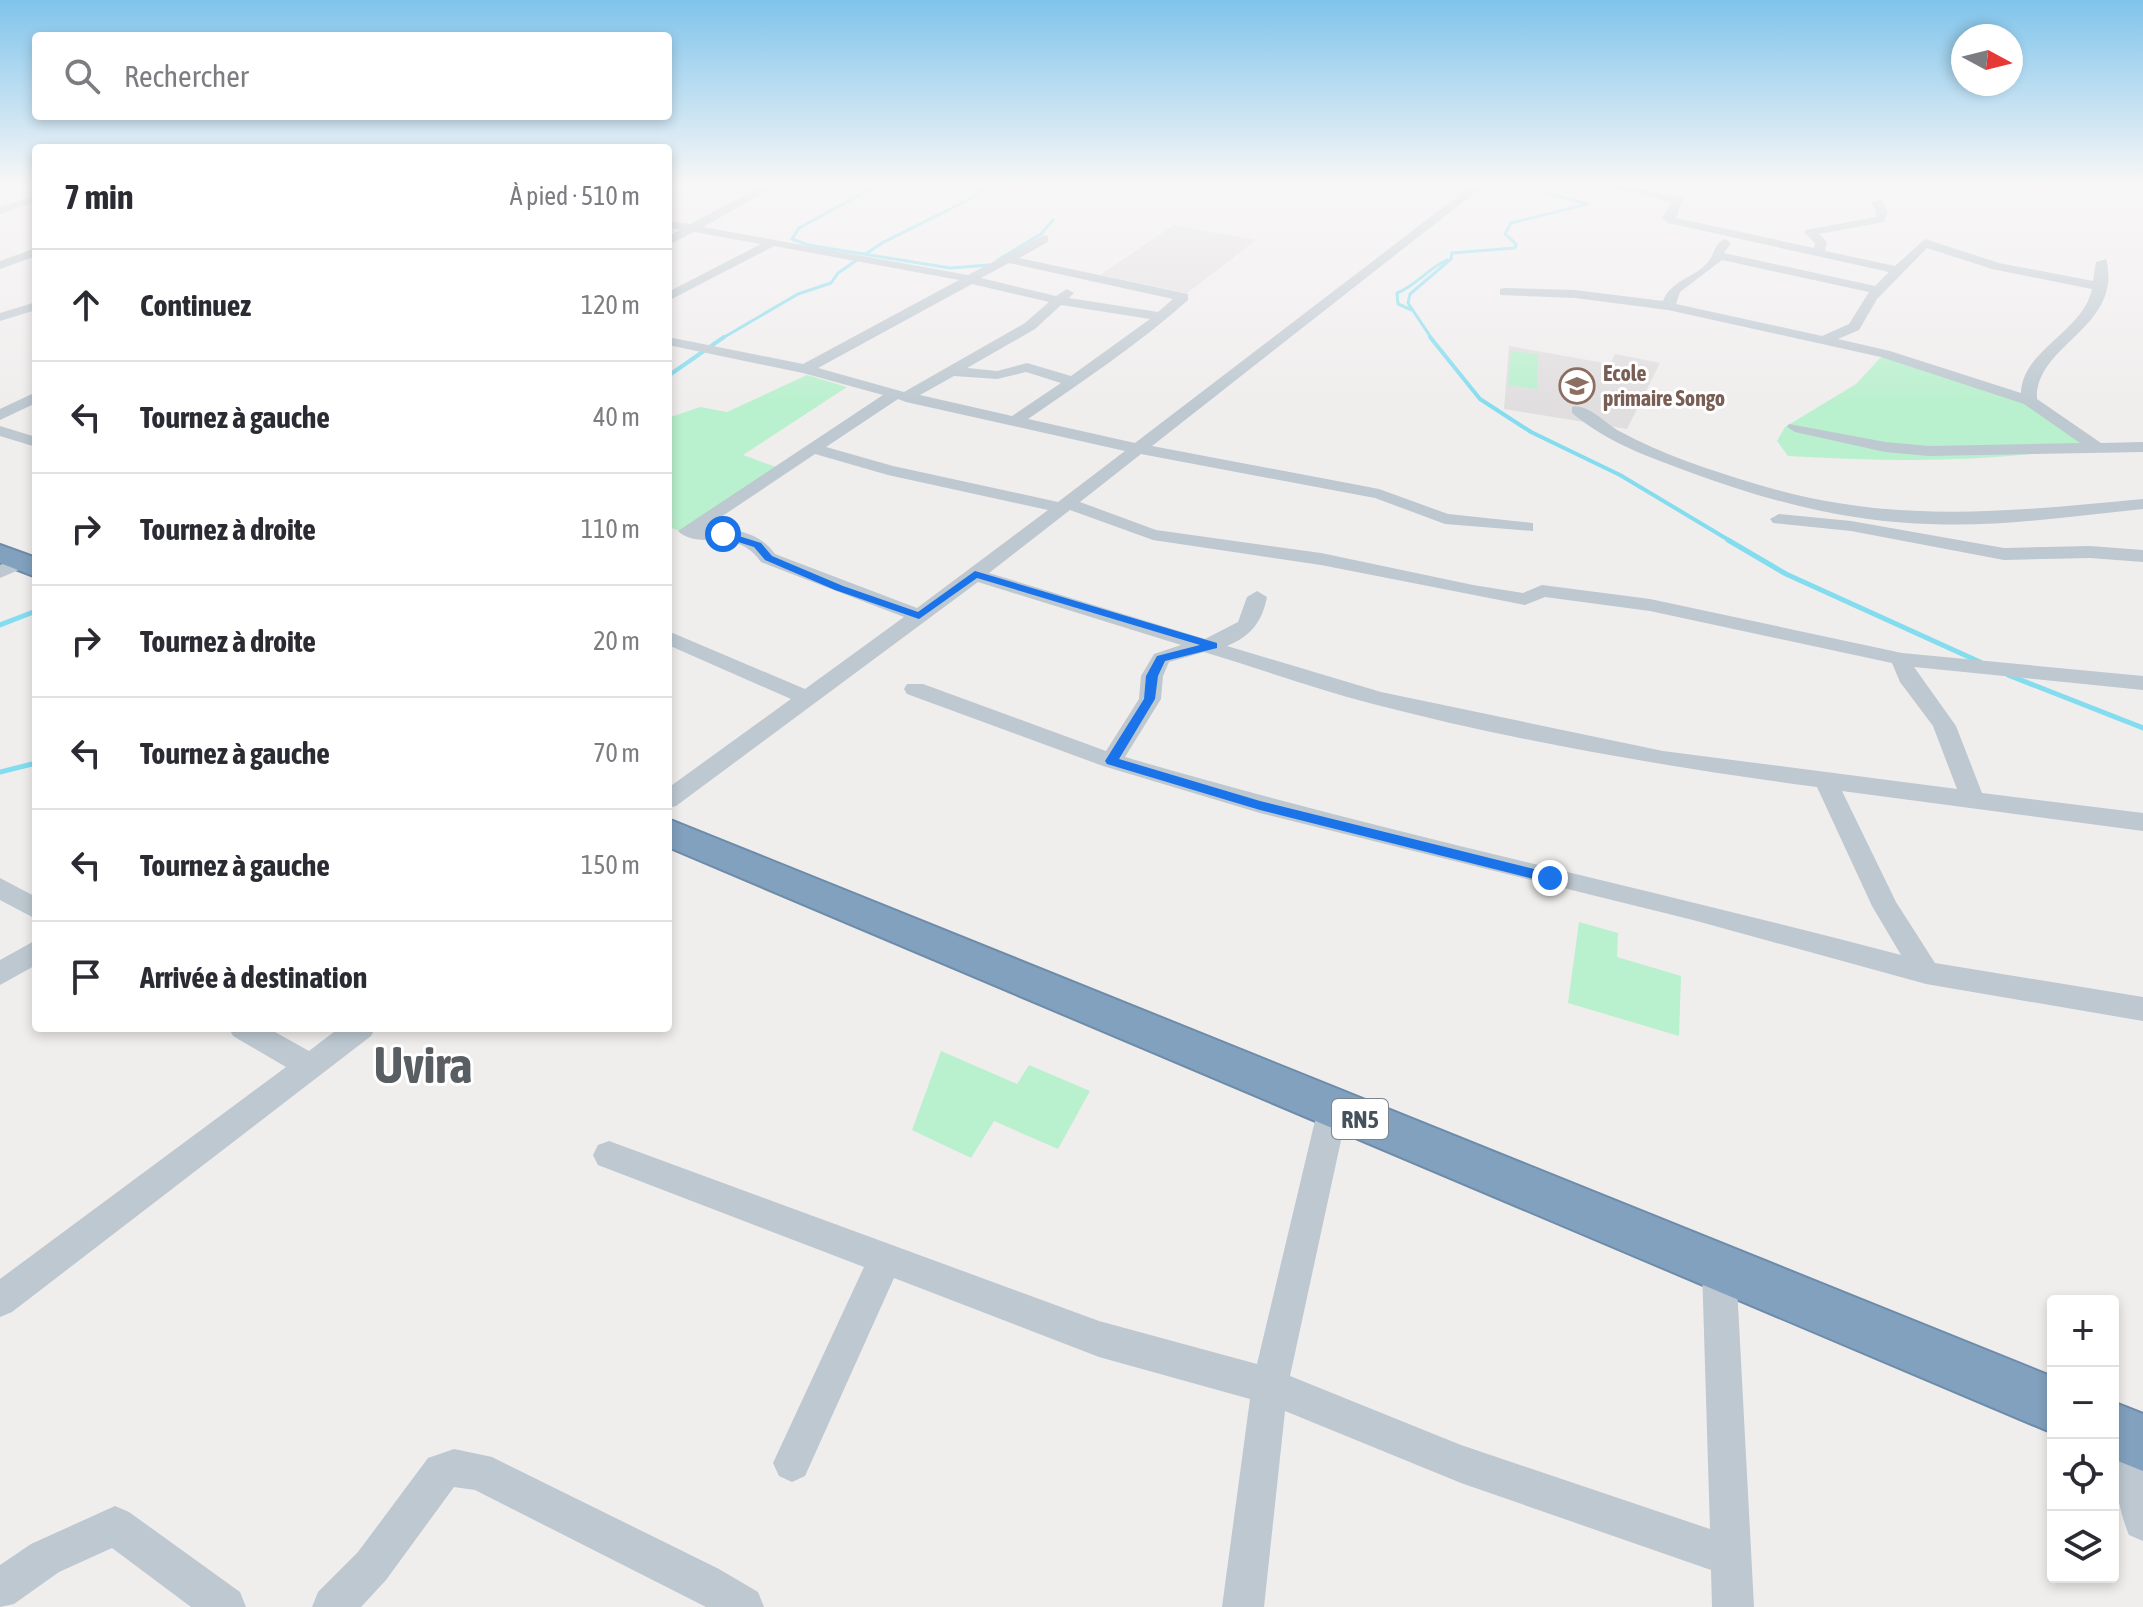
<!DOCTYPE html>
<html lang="fr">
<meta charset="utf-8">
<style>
body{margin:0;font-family:"Asap Condensed",sans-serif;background:#f2f2f3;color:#2b2b33}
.controls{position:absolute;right:24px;bottom:24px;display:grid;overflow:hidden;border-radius:8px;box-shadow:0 4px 12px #0003}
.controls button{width:72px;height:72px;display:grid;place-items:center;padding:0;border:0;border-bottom:2px solid #e1e1e2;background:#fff;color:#2b2b33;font:40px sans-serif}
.compass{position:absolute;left:1951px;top:24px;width:72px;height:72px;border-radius:50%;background:#fff;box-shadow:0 4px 12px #0003;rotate:97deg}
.stop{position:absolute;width:24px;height:24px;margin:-18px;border:6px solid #1a73e8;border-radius:50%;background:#fff}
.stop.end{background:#1a73e8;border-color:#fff;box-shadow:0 2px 8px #0008}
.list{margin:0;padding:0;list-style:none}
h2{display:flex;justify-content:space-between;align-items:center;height:104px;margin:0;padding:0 32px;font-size:34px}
h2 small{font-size:26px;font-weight:400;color:#7c7c81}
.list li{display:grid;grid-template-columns:52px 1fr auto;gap:24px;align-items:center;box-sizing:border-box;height:112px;padding:0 32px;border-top:2px solid #e1e1e2}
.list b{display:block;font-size:30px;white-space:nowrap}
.list em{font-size:26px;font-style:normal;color:#7c7c81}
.icon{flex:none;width:44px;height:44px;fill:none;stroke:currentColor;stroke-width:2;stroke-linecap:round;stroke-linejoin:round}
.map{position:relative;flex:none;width:2143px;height:1607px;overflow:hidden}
.search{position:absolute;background:#fff;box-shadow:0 4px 12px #0003;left:32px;top:32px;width:640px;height:88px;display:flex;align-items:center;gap:20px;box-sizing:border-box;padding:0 28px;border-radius:8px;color:#7c7c81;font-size:30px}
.panel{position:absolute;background:#fff;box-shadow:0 4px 12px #0003;left:32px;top:144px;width:640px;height:888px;border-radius:8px}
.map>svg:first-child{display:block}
.education{fill:#e1dedf}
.green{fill:#b9f0cd}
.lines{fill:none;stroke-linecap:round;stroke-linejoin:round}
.stream-far2{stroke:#84dcef;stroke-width:3}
.stream-far1{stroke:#84dcef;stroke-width:4}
.stream{stroke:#84dcef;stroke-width:5}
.highway-casing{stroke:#6d8caa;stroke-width:4}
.minor{fill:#bdc8d0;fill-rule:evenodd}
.highway{fill:#82a1bf;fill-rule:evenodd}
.route{fill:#1a73e8}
.labels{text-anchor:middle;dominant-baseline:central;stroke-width:6;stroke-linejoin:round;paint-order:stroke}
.far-education-label{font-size:22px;font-weight:bold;fill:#785e54;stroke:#fff;text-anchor:start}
.shield{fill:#fff;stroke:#7d858c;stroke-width:2}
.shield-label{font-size:24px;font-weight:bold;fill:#45515b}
.near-town-label{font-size:50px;font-weight:bold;fill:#595e62;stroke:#fff}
</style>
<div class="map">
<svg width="2143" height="1607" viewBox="0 0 2143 1607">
<rect width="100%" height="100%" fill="#f0eded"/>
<path class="education" d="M1174 225 1256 240 1187 293 1100 275Z
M1509 346 1610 364 1615 354 1660 363 1627 429 1504 409Z"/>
<path class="green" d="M1511 351 1538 354 1537 389 1508 385Z
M1883 355 2023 400 2092 446C1990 463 1891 462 1788 456L1777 441 1785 427 1856 384Z
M807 375 847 387 743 455 776 467 679 531 668 526V418L700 407 727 412Z
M1579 922 1618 933 1617 957 1681 976 1679 1036 1568 1003Z
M941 1051 1017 1084 1029 1065 1090 1091 1058 1149 994 1121 971 1158 912 1130Z"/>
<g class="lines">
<path class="stream-far2" d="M881 183 799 228 792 239 808 245 950 268 989 265
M998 260 1041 234 1053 220
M1412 310 1398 304 1397 293C1417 285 1427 269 1447 260
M721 339 798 294 831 283 838 273 882 243 968 200 990 183
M1432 339 1408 303 1410 294 1451 259 1452 253 1515 248 1516 244 1505 234 1511 223 1588 204 1547 193 1563 183"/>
<path class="stream-far1" d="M1430 337 1480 399 1531 432 1620 475 1732 542
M668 376 724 337"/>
<path class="stream" d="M1728 540 1786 574 1980 662
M0 625 36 611
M2008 675 2143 728
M0 772 36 763"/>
<defs>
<path id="highway" d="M0 545 36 558V577L0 563Z
M668 819 2053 1377V1433L668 847Z
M2113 1402 2143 1414V1471L2113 1459Z"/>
</defs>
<use href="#highway" class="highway-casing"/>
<path class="minor" d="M668 183H674L668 187Z
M768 183H781L703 227 968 275 1044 235 1048 236V242L1019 258 1188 294V300C1140 343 1083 381 1028 419L1135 443 1475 183H1487L1152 446 1379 489 1448 514 1533 523V531L1445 524 1375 498 1141 454 1080 502 1156 530 1321 553 1473 585 1523 593 1542 585 1650 599 1902 653 2143 676V690L1914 667 1956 726 1982 793 2143 813V831L1842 791 1896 902 1935 963 2143 997V1021L1926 984 1693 920 1260 813 1103 766 907 694 904 689 907 684H923L1106 751 1139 699 1141 676 1154 654 1181 645 978 582 676 806 668 808V788L791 699 668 645V631L805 689 904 617 761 562C737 526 699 551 678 531L883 395 803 373 668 345V337L803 364 959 280 774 246 668 301V292L761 244 694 232 668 245V236L680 230 668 227V221L690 224ZM1009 263 1173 299 1158 312 1069 298 1074 293 1067 289 1056 296 981 278ZM972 284 1049 302 1025 323 904 392 818 368ZM1061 305 1150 319 1071 376 1027 363 997 371 967 368 1035 329ZM1026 372 1061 383 1012 416 920 395 954 376 997 379ZM898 399 906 402 1125 451 1058 502 893 466 826 447ZM815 454 888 475 1048 510 917 608 775 554C759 531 732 529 706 527ZM1070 510 1153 540 1321 565 1525 605 1545 597 1650 611 1892 663 1900 682 1933 726 1957 789 1663 751 1381 692 1227 646C1251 636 1262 622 1267 597L1257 591 1247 597 1238 622 1205 639 989 573ZM1204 652C1260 669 1316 689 1373 704 1519 742 1667 767 1817 787L1872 906 1901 955C1643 887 1381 832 1125 757L1161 699 1163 676 1169 662Z
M1614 183 1683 198 1676 218 1814 248 1815 243 1804 232 1806 230 1875 217 1876 211 1871 202 1881 200 1888 211 1884 222 1819 234 1827 242 1825 251 1895 266 1925 239 1999 263 2093 281 2096 262 2106 259C2124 327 2034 345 2037 399L2101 443 2143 442V452L1929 456 1885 452 1795 432 1787 427 1789 424 1885 442 1929 446 2080 443 2024 404 1881 357 1668 310 1575 298 1500 295V289L1505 288 1575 290 1663 301C1672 278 1698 278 1710 259 1716 250 1714 244 1725 239L1731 243 1724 253 1875 286 1889 272 1668 223 1662 218 1672 202 1597 184ZM1927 248 1992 269 2092 289C2083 332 2022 350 2021 393L1890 351 1838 339 1859 330 1877 299ZM1722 260 1869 292 1849 324 1822 336 1676 304 1680 292Z
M36 195V202L0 214V207Z
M36 248V256L0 269V261Z
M36 302V310L0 321V313Z
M36 392V403L0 420V409Z
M1572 407C1588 403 1606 424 1619 431 1661 454 1710 470 1756 484 1893 525 2004 512 2143 499V509C2072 516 2001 527 1930 524 1848 522 1768 501 1692 473 1649 457 1608 443 1572 413Z
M0 426 36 437V447L0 436Z
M1779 514 1851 521 2004 548 2090 546 2143 550V562L2090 558 2004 560 1851 531 1773 523 1770 519Z
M21 556 28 558V566L0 578V565Z
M0 878 36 897V919L0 900Z
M36 940V965L0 985V960Z
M229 1028H268L309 1051 339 1028H375L371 1036 12 1312 0 1317V1279L286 1067 233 1036Z
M1333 1095 1344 1098 1348 1108 1290 1376 1461 1445 1710 1529 1702 1267 1707 1255 1719 1250 1731 1255 1736 1267 1754 1607H1712L1711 1570 1461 1483 1285 1411 1264 1607H1222L1250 1399 1099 1357 894 1278 805 1476 792 1482 779 1476 773 1463 864 1267 598 1165 593 1155 598 1145 609 1141 1099 1321 1257 1364 1318 1108 1322 1098Z
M2128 1418 2143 1428V1541L2129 1535C2115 1502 2113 1463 2113 1428Z
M454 1449 492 1457 719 1569 758 1592 764 1607H706L475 1490 454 1487 386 1580 361 1607H312L318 1592 358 1552 428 1458Z
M115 1506 129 1512 240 1592 246 1607H191L112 1548 59 1572 14 1604 0 1607V1565L31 1544Z"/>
<use href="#highway" class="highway"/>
</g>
<linearGradient id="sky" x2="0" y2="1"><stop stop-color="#80c4eb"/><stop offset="0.45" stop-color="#f8f7f7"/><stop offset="1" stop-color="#f8f7f7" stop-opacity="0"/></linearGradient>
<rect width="2143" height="408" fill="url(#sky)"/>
<path class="route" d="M723 531 761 543 772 556 843 586 918 612 975 571 1217 643V648L1165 661 1158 676 1155 699 1119 759 1260 801 1550 873 1557 878 1550 883 1260 810 1107 764 1105 761 1144 699 1146 676 1157 656 1200 645 977 578 919 619 835 590 765 560 754 547 719 536Z"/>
<defs>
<symbol id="school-ring" viewBox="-11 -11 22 22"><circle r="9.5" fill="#fff" stroke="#8d6e63" stroke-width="1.5"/><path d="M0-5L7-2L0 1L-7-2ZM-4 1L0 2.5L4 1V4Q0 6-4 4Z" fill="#8d6e63"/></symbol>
</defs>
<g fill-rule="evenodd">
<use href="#school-ring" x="1557" y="366" width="40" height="40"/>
</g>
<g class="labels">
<g class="far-education-label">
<text x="1603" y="373">Ecole<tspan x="1603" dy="25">primaire Songo</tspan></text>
</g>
<rect class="shield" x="1332" y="1099" width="56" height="40" rx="6"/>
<g class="shield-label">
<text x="1360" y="1119">RN5</text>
</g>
<g class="near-town-label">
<text x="423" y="1065">Uvira</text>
</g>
</g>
</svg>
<div class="controls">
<button>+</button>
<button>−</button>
<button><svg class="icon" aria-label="locate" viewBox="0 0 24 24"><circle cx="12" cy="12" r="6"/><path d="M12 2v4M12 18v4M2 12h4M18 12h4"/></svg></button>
<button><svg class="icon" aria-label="layers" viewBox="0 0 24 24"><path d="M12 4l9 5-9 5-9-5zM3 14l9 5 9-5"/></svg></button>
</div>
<svg class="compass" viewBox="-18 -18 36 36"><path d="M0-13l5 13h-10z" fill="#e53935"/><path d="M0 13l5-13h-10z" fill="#7c7c81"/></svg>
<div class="stop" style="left:723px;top:534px"></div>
<div class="stop end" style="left:1550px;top:878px"></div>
<div class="search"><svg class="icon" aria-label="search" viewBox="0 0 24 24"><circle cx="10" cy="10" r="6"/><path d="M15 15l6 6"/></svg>Rechercher</div>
<section class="panel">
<h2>7 min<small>À pied · 510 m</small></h2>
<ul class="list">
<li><svg class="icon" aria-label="ahead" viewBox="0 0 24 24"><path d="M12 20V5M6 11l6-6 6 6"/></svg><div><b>Continuez</b></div><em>120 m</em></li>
<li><svg class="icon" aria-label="left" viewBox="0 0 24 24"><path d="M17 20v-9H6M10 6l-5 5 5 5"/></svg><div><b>Tournez à gauche</b></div><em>40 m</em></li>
<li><svg class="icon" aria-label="right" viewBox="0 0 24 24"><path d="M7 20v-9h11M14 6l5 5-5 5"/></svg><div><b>Tournez à droite</b></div><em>110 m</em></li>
<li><svg class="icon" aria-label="right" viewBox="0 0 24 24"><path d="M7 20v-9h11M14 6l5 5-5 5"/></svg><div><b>Tournez à droite</b></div><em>20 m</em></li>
<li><svg class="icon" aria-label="left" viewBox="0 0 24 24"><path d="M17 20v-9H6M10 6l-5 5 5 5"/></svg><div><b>Tournez à gauche</b></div><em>70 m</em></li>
<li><svg class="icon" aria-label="left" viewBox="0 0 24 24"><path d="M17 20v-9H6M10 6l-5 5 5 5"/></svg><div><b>Tournez à gauche</b></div><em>150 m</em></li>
<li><svg class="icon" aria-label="arrive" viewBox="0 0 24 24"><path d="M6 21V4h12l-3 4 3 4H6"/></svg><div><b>Arrivée à destination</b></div></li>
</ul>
</section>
</div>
